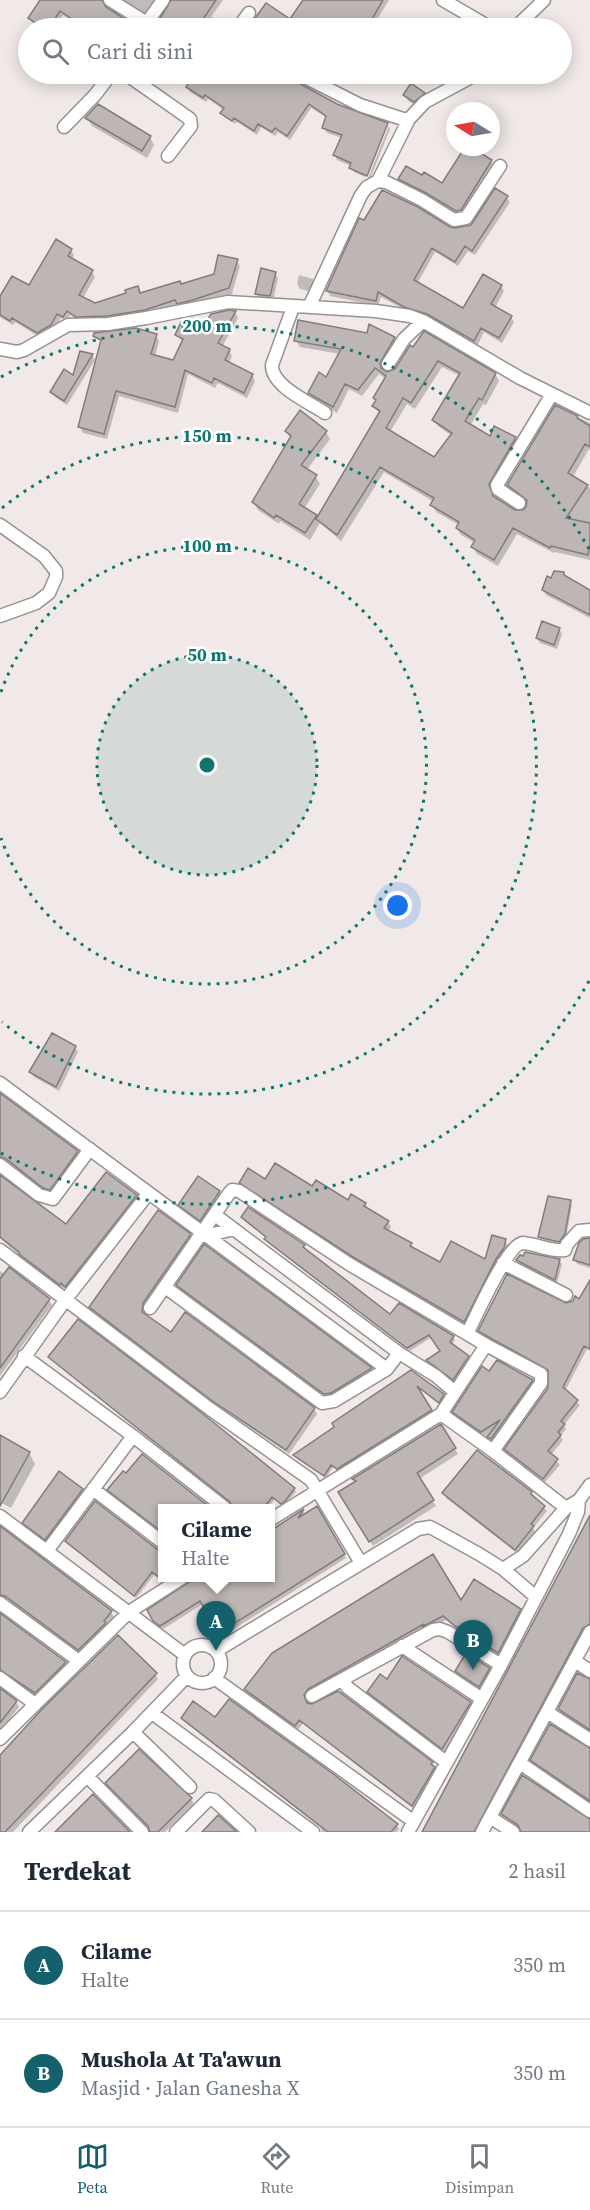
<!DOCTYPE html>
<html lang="id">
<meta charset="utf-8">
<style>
body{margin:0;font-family:"Source Serif 4",serif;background:#f6f6f7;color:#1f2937}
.compass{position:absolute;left:446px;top:102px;width:54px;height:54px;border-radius:50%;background:#fff;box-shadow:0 3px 15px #0003;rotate:281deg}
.you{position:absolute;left:398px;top:906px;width:21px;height:21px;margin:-15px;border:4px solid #fff;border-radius:50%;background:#1a73e8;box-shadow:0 0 0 9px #1a73e833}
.badge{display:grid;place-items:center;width:39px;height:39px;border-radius:50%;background:#14606c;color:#fff;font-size:20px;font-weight:700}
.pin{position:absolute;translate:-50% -50px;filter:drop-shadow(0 2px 3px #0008)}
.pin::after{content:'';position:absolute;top:32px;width:21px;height:18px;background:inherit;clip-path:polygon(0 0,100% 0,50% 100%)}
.popup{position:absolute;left:158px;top:1504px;width:117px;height:78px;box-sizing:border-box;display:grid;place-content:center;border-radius:0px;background:#fff;filter:drop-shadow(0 2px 4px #0005);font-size:20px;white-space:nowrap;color:#747a83}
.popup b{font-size:22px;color:#1f2937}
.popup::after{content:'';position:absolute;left:50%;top:100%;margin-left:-12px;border:12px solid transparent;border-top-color:#fff}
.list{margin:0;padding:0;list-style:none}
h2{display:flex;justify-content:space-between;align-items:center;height:78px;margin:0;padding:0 24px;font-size:26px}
h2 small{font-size:20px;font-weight:400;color:#747a83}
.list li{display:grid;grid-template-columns:39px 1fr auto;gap:18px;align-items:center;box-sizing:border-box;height:108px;padding:0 24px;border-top:2px solid #e0e1e3}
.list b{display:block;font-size:22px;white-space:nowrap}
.list p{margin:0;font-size:20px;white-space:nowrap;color:#747a83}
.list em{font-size:20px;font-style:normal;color:#747a83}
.icon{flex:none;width:33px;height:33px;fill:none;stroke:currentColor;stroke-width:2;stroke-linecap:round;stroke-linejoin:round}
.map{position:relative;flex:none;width:590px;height:1832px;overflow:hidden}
.search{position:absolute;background:#fff;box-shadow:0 3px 15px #0003;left:18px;right:18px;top:18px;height:66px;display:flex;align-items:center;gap:15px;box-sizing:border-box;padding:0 21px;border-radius:33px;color:#747a83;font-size:22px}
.sheet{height:294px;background:#fff}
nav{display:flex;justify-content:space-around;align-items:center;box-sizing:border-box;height:84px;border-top:2px solid #e0e1e3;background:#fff;font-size:16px;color:#747a83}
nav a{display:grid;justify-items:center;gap:3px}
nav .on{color:#14606c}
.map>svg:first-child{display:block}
.shadow{fill:#0003;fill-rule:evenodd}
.building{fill:#bdb6b4;stroke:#827c7a;stroke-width:1.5;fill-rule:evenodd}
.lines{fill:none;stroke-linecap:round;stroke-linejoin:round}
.minor-casing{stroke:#98918f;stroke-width:15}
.minor{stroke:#fff;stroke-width:12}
.ring{fill:none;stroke:#0f766e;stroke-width:3;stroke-dasharray:3 6}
.centre{fill:#0f766e;stroke:#fff;stroke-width:3}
.ring-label{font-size:18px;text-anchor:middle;font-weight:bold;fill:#0f766e;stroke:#fff;stroke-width:5;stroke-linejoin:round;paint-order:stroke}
</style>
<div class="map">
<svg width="590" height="1832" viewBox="0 0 590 1832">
<rect width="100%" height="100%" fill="#f1e9e7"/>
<path class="shadow" d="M43 0H106L105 8 135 28H83L63 15 54 28H41L33 23 30 18Z
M121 0H159L147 16Z
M173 0H223L203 28H164Z
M305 0H389L372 28H250L266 5 291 21Z
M461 22 471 28H456Z
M143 74H165L158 85Z
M180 74H297L292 80 336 105 388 125H386L365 177 354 172 351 166 337 160 335 155 342 138 327 133 324 128 327 118 311 108 290 140 278 132 275 136 261 127 257 135 237 122 235 124 225 117 222 113 224 110 208 99 206 102 190 92 187 87 190 83Z
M424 94 427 99 417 106 408 101 405 95Z
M87 118 150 137 154 145 147 158 92 126Z
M389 126 390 129 370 179 368 178Z
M467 147 491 161 494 166 464 215 460 216 403 184 400 179 443 185Z
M506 197 510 202 475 255 468 251 458 266 435 252 417 284 463 310 501 286 504 291 495 308 511 317 514 322 502 343 484 332 477 346 431 319 405 310 381 297 378 306 330 296 327 290 454 230 472 226Z
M71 250 74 255 72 259 92 272 95 277 83 298 95 305 181 286 215 275 237 261 240 266 232 294 196 305 181 308 179 304 149 315 80 321 70 315 66 321 61 318 53 331 41 338 15 322 13 325 0 317V301L29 287Z
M275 273 278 278 273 301 259 299 256 293Z
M299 275 313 279 316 284 312 292 300 289 297 284Z
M235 312 238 318 222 347 229 350 232 356 229 364 252 375 255 381 247 398 218 383 215 388 188 374 178 413 119 396 107 439 83 433 80 427 102 343 95 336 156 335 159 341 155 357 173 362 183 342 177 335 201 334Z
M370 327 394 338 398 345 382 371 387 374 396 370 411 347 495 374 499 381 486 405 483 404 470 426 490 438H515L519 445 492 492 494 498 514 512H524L528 503 512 491 508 485 556 407 590 423V450L589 449 573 477 590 488V560L555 552 554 553 517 534 498 566 477 554 473 547 475 543 461 535 457 529 459 525 436 512 432 505 434 502 384 472 341 541 320 523 310 540 280 521 279 524 258 510 253 502 291 439 287 431 326 432 330 439 306 471 315 476 320 484 304 509 315 516 318 520 380 414 373 406 376 401 374 398 386 379 379 374 362 396 349 389 337 413 314 400 310 393 327 379 340 354 300 347 296 340 368 335ZM442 367 460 376 434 420 438 426 452 436 435 459 390 432 407 404 415 409Z
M92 355 95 360 67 405 55 397 52 392 74 377Z
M552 580 590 592V618L546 595 543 590Z
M559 629 562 634 557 649 540 643 537 638Z
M75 1047 78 1052 59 1091 34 1077 31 1072Z
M0 1095 77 1152 80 1157 53 1194 47 1192 9 1163 0 1162Z
M0 1177 67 1226 136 1196 139 1200 68 1290 64 1287 63 1289 23 1259 0 1238Z
M199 1178 219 1192 222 1197 203 1225 183 1210 180 1205Z
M265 1181 313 1188 348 1202 365 1204 368 1210 388 1222 391 1227 388 1232 411 1244 414 1249 441 1264 486 1261 505 1241 508 1246 467 1326 358 1262 244 1188 241 1183Z
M570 1202 572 1205 566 1238 561 1245 541 1241 539 1237Z
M242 1217 304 1246V1250L391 1317 399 1305 453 1337 455 1340 451 1345 469 1360 455 1382 428 1361 441 1352 432 1337 410 1351 267 1242V1238Z
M190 1235 192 1240 145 1309 144 1315 171 1334 314 1409 317 1414 289 1454 216 1404 94 1312 91 1307Z
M590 1239V1268L577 1264 575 1260Z
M204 1246 371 1369 374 1374 328 1399 181 1290 178 1285Z
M517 1260H559L562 1264 557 1283 520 1264Z
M0 1271 49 1300 52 1305 0 1376Z
M590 1283V1351L587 1349 565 1391 580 1405 564 1425 566 1429 560 1436 563 1440 551 1455 560 1465 545 1482 508 1454 506 1449 551 1383 549 1371 482 1335 480 1331 580 1301Z
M50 1357 294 1489 296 1492 283 1506 275 1499 267 1508H235L233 1504Z
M411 1372 445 1398 441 1405 414 1385 432 1414 339 1471 333 1467 326 1478 296 1458 295 1455Z
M489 1373 532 1380 535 1385 494 1444 488 1435 485 1437 457 1417 454 1412Z
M440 1426 458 1454 419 1479 436 1506 373 1546 340 1493 356 1482 354 1479Z
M0 1437 29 1453 35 1464 11 1508 0 1502Z
M82 1490 87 1498 50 1547 29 1531 24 1523Z
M444 1493H531L547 1511 533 1528 535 1532 518 1554 446 1498Z
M316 1508 346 1558 223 1636 203 1604 163 1629 157 1625 149 1611 198 1578H270V1532L303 1511 305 1515Z
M590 1518V1630L477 1832H424Z
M0 1528 111 1612 114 1617 82 1654 9 1601 4 1599 0 1601Z
M69 1544 162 1551V1578H169L165 1583 155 1574 136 1598Z
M461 1603 520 1610 523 1614 501 1657 459 1631 446 1620 307 1697V1703L431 1763 436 1773 415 1810 303 1723 298 1730 248 1694 246 1689Z
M0 1615 65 1663 68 1668 38 1698 9 1676 0 1675Z
M489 1669 492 1674 482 1691 459 1676 456 1671Z
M155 1674 158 1679 13 1832H0V1757Z
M387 1681 470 1703 473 1708 445 1752 372 1697 369 1692Z
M590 1681V1732L562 1714 559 1709Z
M0 1690 16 1702 19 1707 0 1731Z
M182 1718 215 1720 396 1825 399 1829 397 1832H322L320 1827 185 1722Z
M590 1749V1803L535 1765 532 1760Z
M107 1783 191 1799 194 1804 165 1832H152Z
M503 1814 590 1820V1832H521Z"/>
<path class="building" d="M40 0H102L106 7 134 25 131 28H85L60 11 49 28H43L28 18Z
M171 0H216L197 28H163L159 20Z
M303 0H383L367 28H313L305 24 303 27 305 28H248L266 3 290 19Z
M194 74H291L295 81 337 104 388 123 367 176 349 168 351 163 333 155 342 135 322 128 326 116 309 104 287 136 275 128 272 132 258 124 254 131 234 118 232 121 220 113 224 108 205 95 203 98 186 87Z
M411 83 425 93 414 102 403 95Z
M98 104 151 136 142 151 85 118Z
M465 147H471L492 160 461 210 456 211 426 193 398 179 406 166 422 175 424 172 442 183Z
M495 188 508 196 472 251 465 246 455 262 432 248 414 280 463 308 483 274 502 285 491 304 512 316 499 338 481 328 474 341 427 314 404 307 378 292 376 301 326 291 359 218 364 220 382 190 418 207 450 227 455 228 471 225Z
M56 239 72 249 68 256 93 270 79 295 95 303 126 293 125 290 138 286 140 293 180 281 181 284 214 274 218 255 238 259 229 288 193 300 177 304 175 300 145 310 107 316 76 317 67 311 63 317 57 314 51 325 37 333 12 318 10 321 0 315V296L12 276 29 285Z
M261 268 276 272 270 296 255 294Z
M229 310 236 311 218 343 230 349 225 360 253 374 244 393 214 378 212 383 185 370 175 407 116 391 104 434 78 427 101 340 93 336 94 333 136 328 157 334 151 354 173 360 183 339 175 335 181 322 200 332 211 314Z
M298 320 367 333 369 324 395 337 380 363 381 368 387 372 395 369 410 345 413 347 424 331 496 373 482 400 479 398 465 421 490 436 494 426 516 437 489 484 493 496 515 510H523L526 507 527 500 507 485 555 405 578 416 577 418 590 426V447L585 444 568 473 588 485 566 518 590 523V544L588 555 551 546 550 548 513 528 494 560 471 547 475 540 456 528 459 522 430 505 434 498 380 467 337 535 316 519 380 411 372 406 376 400 373 398 386 376 375 368 358 390 345 384 333 407 308 393 319 372 326 377 341 349 294 341ZM438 361 460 373 432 420 452 433 434 457 386 428 403 398 411 403Z
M80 351 93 354 64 401 50 392 64 369 73 375Z
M300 410 327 431 301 465 317 475 299 504 317 515 305 533 276 515 274 518 252 502 291 436 285 431Z
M554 571 564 572V575L590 590V615L542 590 547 576 551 578Z
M542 621 560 628 554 645 536 638Z
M52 1033 76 1046 56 1087 29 1072Z
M0 1093 78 1151 50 1190 43 1188 5 1158 0 1157Z
M275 1163 312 1186 316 1180 348 1200 351 1194 366 1203 364 1206 389 1221 384 1228 412 1243 410 1246 440 1262 451 1241 485 1259 492 1235 506 1239 504 1248 496 1259 464 1322 353 1257 239 1183 248 1168 265 1179Z
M106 1172 137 1195 65 1287 61 1283 60 1285 19 1254V1252L0 1237V1175L66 1224Z
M198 1176 220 1191 200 1221 178 1205Z
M548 1196 571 1200 565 1234 559 1242 538 1237Z
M248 1207 305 1245 303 1247 390 1314 399 1303 454 1336 450 1342 469 1356 453 1380 426 1360 440 1351 429 1335 407 1348 404 1346 264 1239 266 1237 241 1217Z
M158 1210 191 1234 143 1303 142 1312 171 1332 185 1312 315 1408 286 1450 211 1400 89 1307Z
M590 1238V1265L573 1260 579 1243 583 1239Z
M204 1244 372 1368 331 1393 324 1394 176 1285Z
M525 1252 560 1259 555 1280 516 1260 520 1255 523 1256Z
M9 1267 50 1299 0 1368V1279Z
M507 1274 566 1303 573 1301 575 1296 579 1299 590 1280V1349L584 1346 563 1387 578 1400 561 1421 565 1424 558 1432 561 1435 548 1451 558 1459 543 1479 504 1449 548 1388V1370L478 1331Z
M78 1319 198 1410 295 1488 285 1501 281 1504 272 1497 263 1509H233L230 1502 48 1357Z
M497 1360 533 1380 491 1439 487 1437 500 1420 481 1432 452 1412 482 1366 489 1371Z
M411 1370 444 1394 439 1403 417 1386 432 1410 337 1469 331 1465 324 1476 293 1455 334 1427 332 1423Z
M441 1424 456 1448 417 1473 434 1500 369 1542 338 1492 356 1481 352 1479Z
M0 1435 30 1452 0 1506Z
M477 1450 532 1492 531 1494 545 1506 531 1524 534 1526 515 1550 442 1493Z
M142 1454 212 1509H162V1532L107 1490 123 1471 126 1473Z
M59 1471 83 1489 45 1540 22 1523Z
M95 1501 157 1549 162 1550V1580L152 1572 134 1596 65 1541Z
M317 1506 345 1554 219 1633 200 1601 160 1626 153 1621 147 1610 195 1578H270V1531L304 1509 298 1518Z
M590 1515V1624L583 1628 474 1832H422Z
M0 1526 112 1611 104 1621 106 1623 78 1650 5 1596 0 1595Z
M433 1554 461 1600 474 1579 521 1609 498 1653 455 1626 443 1616 422 1627 424 1624 308 1689 304 1695 307 1703 312 1704 338 1691 433 1762 431 1764 435 1767 412 1806 299 1720 295 1726 244 1689 272 1653Z
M0 1613 66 1662 35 1693 0 1670Z
M118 1635 157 1673 5 1832H0V1755L43 1708Z
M466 1653 490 1668 479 1687 455 1671Z
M402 1656 471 1702 442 1749 367 1692 380 1674 387 1679Z
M577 1673 590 1679V1730L558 1709Z
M0 1688 17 1701 0 1723Z
M229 1699 332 1773 398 1824 391 1832H328L181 1718 193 1701 215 1717Z
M550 1724 590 1748V1801L530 1760Z
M139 1749 192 1798 158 1832H150L148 1826 105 1783Z
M522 1775 590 1819V1832H521L518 1825 501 1814Z
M93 1794 130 1832H55Z
M218 1815 237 1832H202Z"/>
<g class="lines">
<defs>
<path id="minor" d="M110 0 155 28
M443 0 491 28
M143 28 163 0
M206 28 211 25 221 28
M238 28 249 13
M515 28 544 0
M126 74 190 119 191 126 168 156
M299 74 360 105 403 119H409
M64 127 95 95 111 74
M378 181 409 119 425 102 477 74
M293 307 272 365C271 386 309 402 325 413
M309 307 361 195 367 187 378 181 386 182 422 200 454 220 466 218 500 166
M0 349 17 352 24 350 68 325 108 324 146 318 228 302 376 311 410 316 423 321 520 378 590 413
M388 364 404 339 423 321
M519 503 498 489 497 485 552 394
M0 525 44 556 56 571V577L49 593 36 603 0 616
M0 1083 387 1369
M0 1165 39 1195 53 1199 90 1149
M215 1215 399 1353 436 1376 455 1392
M205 1236 234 1229
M0 1250 210 1409 311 1480 361 1563
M503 1263 566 1295
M165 1287 322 1403 334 1401 387 1369 399 1353
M150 1308 230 1192 232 1190 239 1191 349 1264 486 1345 541 1374V1383L493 1451
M467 1334C475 1319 508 1243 523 1243 537 1244 551 1252 565 1250L567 1244 579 1231 590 1230
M24 1356 133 1436 225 1508
M0 1392 66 1299 148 1194
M441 1414 493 1451 566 1508
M93 1489 162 1542
M0 1516 185 1655
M270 1520 441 1414 486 1345
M47 1551 133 1436
M503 1569 523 1556 566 1508 579 1500 590 1485
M0 1603 79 1661
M183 1664a19 19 0 1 1 38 0a19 19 0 1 1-38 0Z
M402 1646 482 1699
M216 1651 418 1529 430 1527 479 1554 503 1569 536 1597
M575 1661 590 1671
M0 1678 35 1704
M214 1678 413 1821
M343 1679 347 1687 446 1762
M312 1696 433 1630 440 1629 448 1632 501 1665
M547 1712 590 1740
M152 1713 313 1832
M133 1732 190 1787
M0 1739 129 1612 182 1578
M520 1763 590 1811
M88 1777 142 1832
M490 1817 513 1832
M29 1832 133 1732 187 1676
M176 1832 209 1799 214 1800 249 1832
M408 1832 501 1665 569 1534 578 1512 579 1500
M482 1832 590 1632"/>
</defs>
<use href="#minor" class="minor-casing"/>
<use href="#minor" class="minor"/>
</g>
<circle cx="207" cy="765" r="110" fill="#0f766e" fill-opacity=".12"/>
<g class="ring">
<circle cx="207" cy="765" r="110"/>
<path d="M1 692A219 219 0 1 1 1 838"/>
<path d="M2 508A329 329 0 1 1 2 1022"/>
<path d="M589 981A439 439 0 0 1 1 1153M1 377A439 439 0 0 1 589 549"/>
</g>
<circle cx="207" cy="765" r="9" class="centre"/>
<g class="ring-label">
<text x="207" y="332">200 m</text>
<text x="207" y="442">150 m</text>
<text x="207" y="552">100 m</text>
<text x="207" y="661">50 m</text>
</g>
</svg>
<svg class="compass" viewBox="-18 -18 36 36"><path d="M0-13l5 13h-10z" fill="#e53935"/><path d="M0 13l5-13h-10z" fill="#747a83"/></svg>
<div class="you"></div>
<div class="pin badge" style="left:216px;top:1651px">A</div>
<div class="popup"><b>Cilame</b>Halte</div>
<div class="pin badge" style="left:473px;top:1670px">B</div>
<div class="search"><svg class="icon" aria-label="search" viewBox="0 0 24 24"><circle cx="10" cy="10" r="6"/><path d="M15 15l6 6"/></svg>Cari di sini</div>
</div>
<section class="sheet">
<h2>Terdekat<small>2 hasil</small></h2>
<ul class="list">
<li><span class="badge">A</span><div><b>Cilame</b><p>Halte</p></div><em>350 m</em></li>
<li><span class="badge">B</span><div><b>Mushola At Ta'awun</b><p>Masjid · Jalan Ganesha X</p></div><em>350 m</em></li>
</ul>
</section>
<nav>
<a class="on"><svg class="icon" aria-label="map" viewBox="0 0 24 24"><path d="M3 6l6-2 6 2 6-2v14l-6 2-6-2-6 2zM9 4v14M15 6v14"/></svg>Peta</a>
<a><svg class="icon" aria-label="directions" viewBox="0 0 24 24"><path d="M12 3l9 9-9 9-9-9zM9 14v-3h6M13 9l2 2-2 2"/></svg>Rute</a>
<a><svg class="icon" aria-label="saved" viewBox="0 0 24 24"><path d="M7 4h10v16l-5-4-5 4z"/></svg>Disimpan</a>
</nav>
